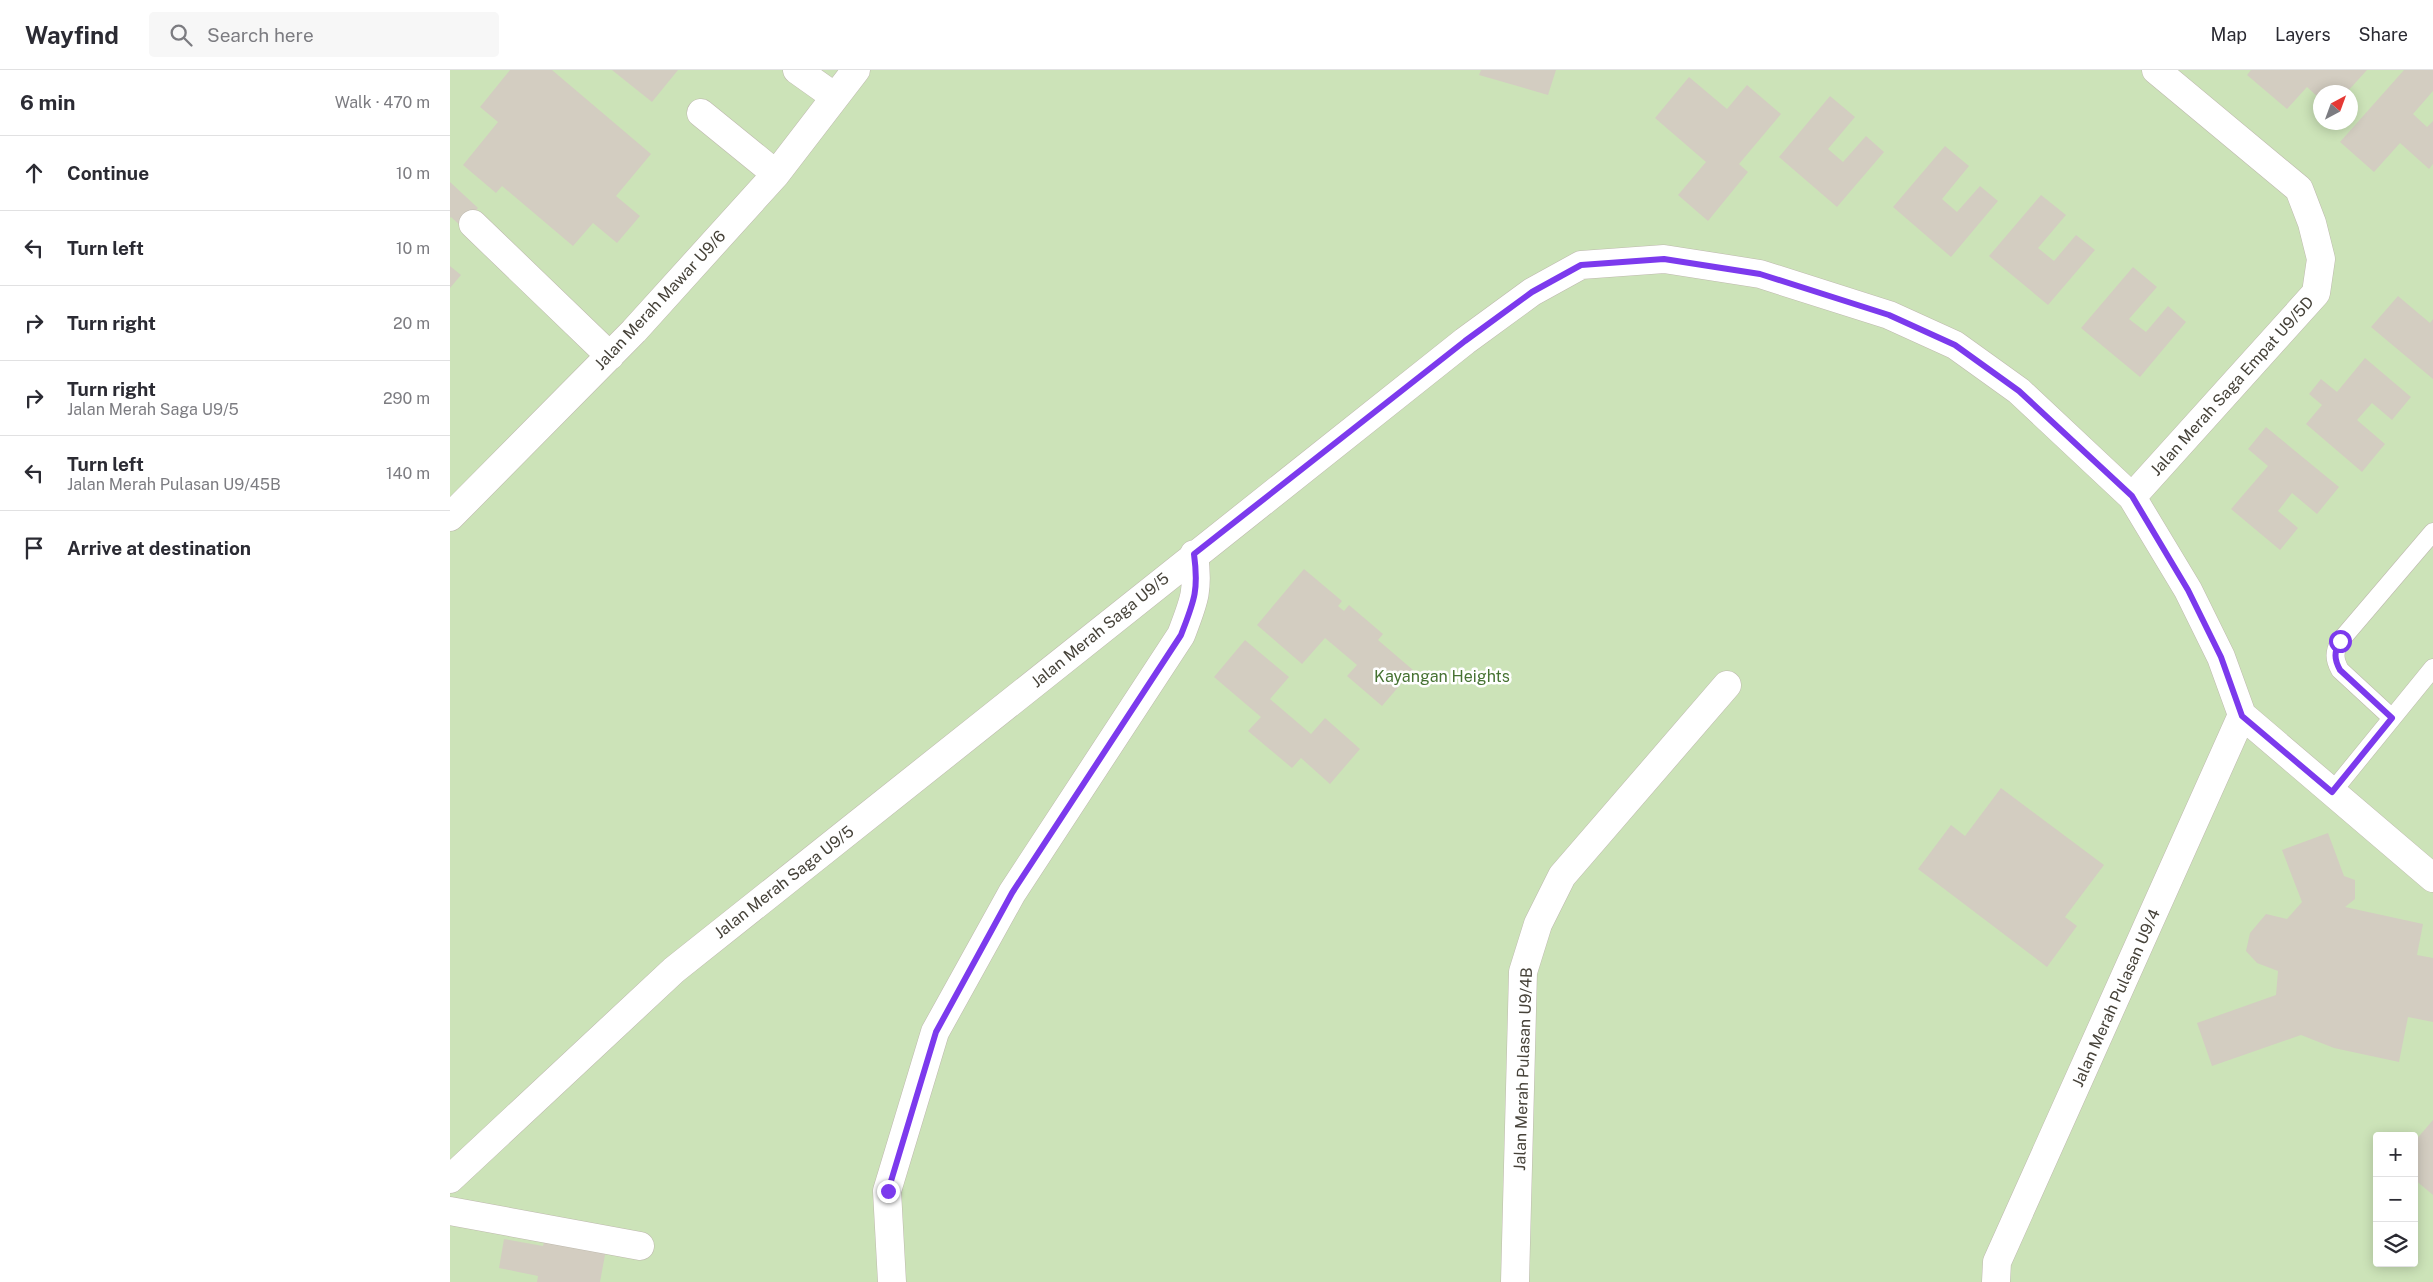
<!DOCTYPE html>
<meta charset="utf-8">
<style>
body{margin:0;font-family:"Public Sans",sans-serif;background:#f7f7f7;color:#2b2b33}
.controls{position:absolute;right:15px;bottom:15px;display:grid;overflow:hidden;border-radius:5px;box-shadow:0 2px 12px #0003}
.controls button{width:45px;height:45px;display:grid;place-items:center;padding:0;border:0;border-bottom:1px solid #e1e1e2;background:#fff;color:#2b2b33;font:25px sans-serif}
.compass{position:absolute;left:1863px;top:15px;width:45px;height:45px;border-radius:50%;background:#fff;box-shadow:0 2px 12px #0003;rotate:41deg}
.stop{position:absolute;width:15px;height:15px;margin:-11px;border:4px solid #7c3aed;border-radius:50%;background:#fff}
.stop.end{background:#7c3aed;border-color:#fff;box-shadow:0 1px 5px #0008}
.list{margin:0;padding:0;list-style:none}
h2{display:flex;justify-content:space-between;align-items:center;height:65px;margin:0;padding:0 20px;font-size:21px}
h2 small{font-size:16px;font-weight:400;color:#7c7c81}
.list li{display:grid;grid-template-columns:32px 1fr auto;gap:15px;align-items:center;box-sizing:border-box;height:75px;padding:0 20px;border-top:1px solid #e1e1e2}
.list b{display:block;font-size:19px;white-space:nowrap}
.list p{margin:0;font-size:16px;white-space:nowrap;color:#7c7c81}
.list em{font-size:16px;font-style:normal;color:#7c7c81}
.icon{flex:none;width:28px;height:28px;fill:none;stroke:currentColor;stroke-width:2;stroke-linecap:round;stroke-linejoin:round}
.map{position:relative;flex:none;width:1983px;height:1212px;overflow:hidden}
header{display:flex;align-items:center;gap:30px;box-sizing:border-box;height:70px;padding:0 25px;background:#fff;border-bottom:1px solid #e1e1e2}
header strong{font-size:24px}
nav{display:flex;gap:28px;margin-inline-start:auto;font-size:18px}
.search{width:350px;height:45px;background:#f7f7f7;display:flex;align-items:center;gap:12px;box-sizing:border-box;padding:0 18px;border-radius:5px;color:#7c7c81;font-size:19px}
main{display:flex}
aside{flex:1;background:#fff}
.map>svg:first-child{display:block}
.green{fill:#cce3b8;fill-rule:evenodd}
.building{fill:#d3cdc1}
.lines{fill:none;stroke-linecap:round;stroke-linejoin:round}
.service-casing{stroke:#beb9ae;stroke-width:19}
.minor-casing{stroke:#beb9ae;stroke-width:29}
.service{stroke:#fff;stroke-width:18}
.minor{stroke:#fff;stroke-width:28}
.route{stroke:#7c3aed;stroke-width:6}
.labels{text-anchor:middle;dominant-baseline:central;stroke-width:5;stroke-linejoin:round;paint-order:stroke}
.street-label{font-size:16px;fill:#464239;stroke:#fff}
.park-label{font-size:16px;fill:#467232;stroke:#fff}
</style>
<header>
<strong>Wayfind</strong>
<div class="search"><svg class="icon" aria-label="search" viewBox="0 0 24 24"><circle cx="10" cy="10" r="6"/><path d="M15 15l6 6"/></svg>Search here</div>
<nav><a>Map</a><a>Layers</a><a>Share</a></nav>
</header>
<main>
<aside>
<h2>6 min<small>Walk · 470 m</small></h2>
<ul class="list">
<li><svg class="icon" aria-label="ahead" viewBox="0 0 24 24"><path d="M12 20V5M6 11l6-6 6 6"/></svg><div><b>Continue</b></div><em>10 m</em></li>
<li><svg class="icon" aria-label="left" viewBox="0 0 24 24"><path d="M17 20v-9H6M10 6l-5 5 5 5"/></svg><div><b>Turn left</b></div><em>10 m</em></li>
<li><svg class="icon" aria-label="right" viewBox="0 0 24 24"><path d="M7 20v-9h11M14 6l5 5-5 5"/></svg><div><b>Turn right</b></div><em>20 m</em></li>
<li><svg class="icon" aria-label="right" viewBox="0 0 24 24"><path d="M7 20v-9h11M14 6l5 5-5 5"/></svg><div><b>Turn right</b><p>Jalan Merah Saga U9/5</p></div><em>290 m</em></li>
<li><svg class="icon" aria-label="left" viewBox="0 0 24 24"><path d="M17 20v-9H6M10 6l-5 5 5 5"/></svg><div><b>Turn left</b><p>Jalan Merah Pulasan U9/45B</p></div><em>140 m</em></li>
<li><svg class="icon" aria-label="arrive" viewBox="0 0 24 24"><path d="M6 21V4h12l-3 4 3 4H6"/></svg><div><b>Arrive at destination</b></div></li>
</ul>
</aside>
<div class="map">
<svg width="1983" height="1212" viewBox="0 0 1983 1212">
<rect width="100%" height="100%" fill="#f3f1ea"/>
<path class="green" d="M0 0H1983V1212H0ZM1870 22H1900V52H1870ZM1927 1066H1964V1193H1927Z"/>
<path class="building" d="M60 0H102L201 84 166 126 190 146 167 173 143 153 123 176 52 116 46 123 13 95 48 52 30 37Z
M162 0H228L202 32Z
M1031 0H1106L1098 25 1029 5Z
M1801 0H1917L1897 22H1870V29L1857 17 1837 39 1797 5Z
M1954 0H1983V21L1963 44 1977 57 1983 51V94L1979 99 1950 73 1924 102 1890 72Z
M1239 7 1277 39 1297 15 1331 44 1289 94 1298 102 1258 151 1228 125 1256 92 1205 48Z
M1380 26 1405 47 1378 79 1393 92 1416 66 1434 82 1387 137 1329 87Z
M1495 76 1519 96 1492 129 1507 142 1530 116 1548 131 1501 187 1443 137Z
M0 112 28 138 12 157 1 147 0 148Z
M1591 125 1616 145 1588 178 1604 191 1626 165 1645 180 1598 235 1539 186Z
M0 196 11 205 0 218Z
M1683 197 1707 217 1679 249 1696 262 1718 236 1736 252 1690 307 1631 258Z
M1948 226 1980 253 1983 249V309L1921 257Z
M1915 288 1961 327 1942 350 1922 333 1907 350 1935 374 1912 402 1856 354 1872 335 1859 324 1871 309 1887 322Z
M1816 357 1889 417 1867 444 1842 423 1828 441 1848 458 1830 480 1781 439 1818 396 1798 379Z
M854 499 892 531 888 536 894 541 899 535 933 564 928 570 963 600 932 636 897 606 907 595 875 568 852 594 807 555Z
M795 570 839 607 820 629 861 664 875 648 910 679 880 714 851 688 842 698 798 661 811 647 764 607Z
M1551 718 1654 795 1615 847 1627 856 1597 897 1468 799 1501 755 1515 766Z
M1878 763 1894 806 1905 810V829L1895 837 1973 854 1967 885 1983 888V952L1958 947 1949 992 1884 978 1851 965 1762 996 1747 953 1826 925 1828 901 1807 893 1796 881 1800 863 1816 844 1837 849 1852 832 1832 780Z
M1983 1050V1125L1964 1109V1072Z
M96 1162 157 1174 150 1212H87L88 1206 49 1198 54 1169 93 1176Z"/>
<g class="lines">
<defs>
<path id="service" d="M1942 648 1890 600C1884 589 1884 582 1890 571L1983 462
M1882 722 1983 598"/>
<path id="minor" d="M347 0 385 27
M251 43 326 104
M23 154 160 286
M1682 427 1866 223 1871 189 1862 153 1849 119 1706 0
M0 447 184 261 326 104 406 0
M0 1109 224 900 1015 271 1082 222 1131 195 1214 189 1310 204 1439 245 1505 275 1569 321 1682 427 1738 520 1771 587 1792 645 1983 808
M0 1141 190 1176
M442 1212 437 1121 485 962 562 823 731 565C744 531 749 521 744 484
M1065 1212 1073 902 1088 854 1112 806 1277 615
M1546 1212 1547 1192 1792 645"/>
</defs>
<use href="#service" class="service-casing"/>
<use href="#minor" class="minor-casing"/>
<use href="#service" class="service"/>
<use href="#minor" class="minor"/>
</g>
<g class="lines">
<path class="route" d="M438 1121 486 962 562 823 731 565C744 531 749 521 744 484L1015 271 1082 222 1131 195 1214 189 1310 204 1439 245 1505 275 1569 321 1682 426 1738 520 1771 587 1792 646 1882 722 1942 648 1890 600C1884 589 1884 582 1890 571"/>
</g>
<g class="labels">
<g class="street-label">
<text transform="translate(210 230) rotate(-47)">Jalan Merah Mawar U9/6</text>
<text transform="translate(1782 316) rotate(-48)">Jalan Merah Saga Empat U9/5D</text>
<text transform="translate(650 560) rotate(-39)">Jalan Merah Saga U9/5</text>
<text transform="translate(334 812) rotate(-38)">Jalan Merah Saga U9/5</text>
<text transform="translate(1666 928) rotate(-66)">Jalan Merah Pulasan U9/4</text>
<text transform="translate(1073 999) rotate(-88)">Jalan Merah Pulasan U9/4B</text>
</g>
<g class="park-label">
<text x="992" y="606">Kayangan Heights</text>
</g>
</g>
</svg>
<div class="controls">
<button>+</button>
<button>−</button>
<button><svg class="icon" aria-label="layers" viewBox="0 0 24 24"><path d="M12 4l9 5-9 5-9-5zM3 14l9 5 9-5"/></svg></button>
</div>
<svg class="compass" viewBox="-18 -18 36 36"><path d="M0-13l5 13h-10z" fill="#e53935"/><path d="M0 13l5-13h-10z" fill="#7c7c81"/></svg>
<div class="stop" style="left:1890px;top:571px"></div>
<div class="stop end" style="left:438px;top:1121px"></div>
</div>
</main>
